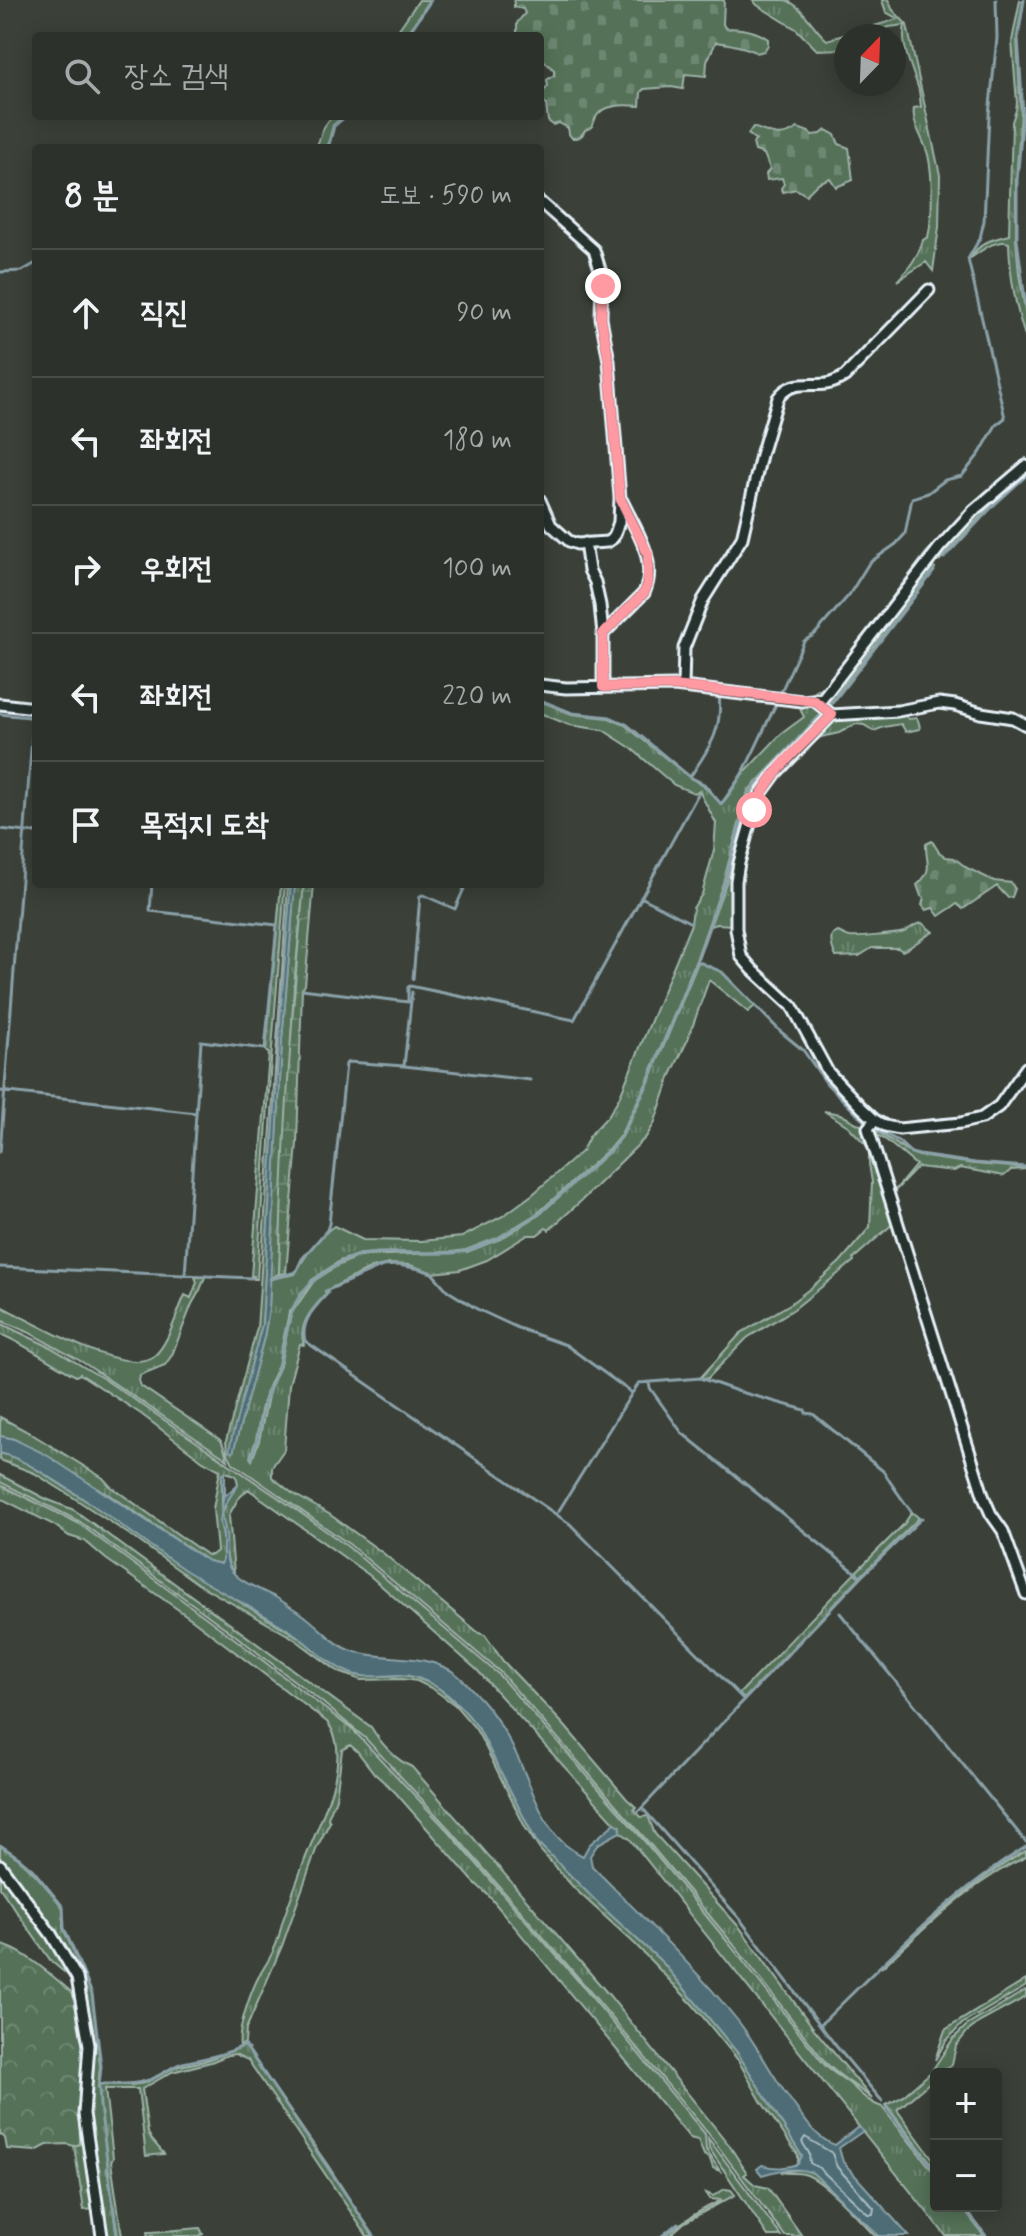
<!DOCTYPE html>
<html lang="ko">
<meta charset="utf-8">
<style>
body{margin:0;font-family:Mynerve,"Poor Story",sans-serif;background:#383d37;color:#f1f3f6}
.controls{position:absolute;right:24px;bottom:24px;display:grid;overflow:hidden;border-radius:8px;box-shadow:0 4px 20px #0003}
.controls button{width:72px;height:72px;display:grid;place-items:center;padding:0;border:0;border-bottom:2px solid #484c47;background:#2c312b;color:#f1f3f6;font:40px sans-serif}
.compass{position:absolute;left:834px;top:24px;width:72px;height:72px;border-radius:50%;background:#2c312b;box-shadow:0 4px 20px #0003;rotate:23deg}
.stop{position:absolute;width:24px;height:24px;margin:-18px;border:6px solid #ff9aa2;border-radius:50%;background:#fff}
.stop.end{background:#ff9aa2;border-color:#fff;box-shadow:0 2px 8px #0008}
.list{margin:0;padding:0;list-style:none}
h2{display:flex;justify-content:space-between;align-items:center;height:104px;margin:0;padding:0 32px;font-size:34px}
h2 small{font-size:26px;font-weight:400;color:#a6a9a9}
.list li{display:grid;grid-template-columns:52px 1fr auto;gap:24px;align-items:center;box-sizing:border-box;height:128px;padding:0 32px;border-top:2px solid #484c47}
.list b{display:block;font-size:30px;white-space:nowrap}
.list em{font-size:26px;font-style:normal;color:#a6a9a9}
.icon{flex:none;width:44px;height:44px;fill:none;stroke:currentColor;stroke-width:2;stroke-linecap:round;stroke-linejoin:round}
.map{position:relative;flex:none;width:1026px;height:2236px;overflow:hidden}
.search{position:absolute;background:#2c312b;box-shadow:0 4px 20px #0003;left:32px;top:32px;width:512px;height:88px;display:flex;align-items:center;gap:20px;box-sizing:border-box;padding:0 28px;border-radius:8px;color:#a6a9a9;font-size:30px}
.panel{position:absolute;background:#2c312b;box-shadow:0 4px 20px #0003;left:32px;top:144px;width:512px;height:744px;border-radius:8px}
.map>svg:first-child{display:block}
.grass{fill:url(#grass-tufts);stroke:#9eb2a8;stroke-width:2;fill-rule:evenodd}
.forest{fill:url(#forest-crowns);stroke:#9eb2a8;stroke-width:2}
.wetland{fill:url(#wetland-marsh);stroke:#9eb2a8;stroke-width:2}
.cemetery{fill:url(#cemetery-stones);stroke:#9eb2a8;stroke-width:2}
.water{fill:#4d6c74;stroke:#8ba1a9;stroke-width:2}
.lines{fill:none;stroke-linecap:round;stroke-linejoin:round}
.shore{stroke:#aabcc3;stroke-width:2}
.stream{stroke:#8ba1a9;stroke-width:3}
.street-casing{stroke:#e8f1f8;stroke-width:15}
.street{stroke:#26332d;stroke-width:9}
.route{stroke:#ff9aa2;stroke-width:10}
</style>
<div class="map">
<svg width="1026" height="2236" viewBox="0 0 1026 2236">
<defs>
<pattern id="grass-tufts" width="24" height="20" patternUnits="userSpaceOnUse" patternTransform="scale(2)"><rect width="24" height="20" fill="#557259"/><path d="M3 7l-1-3M5 7V3M7 7l1-3M15 17l-1-3M17 17v-4M19 17l1-3" fill="none" stroke="#6d8772"/></pattern>
<pattern id="forest-crowns" width="20" height="18" patternUnits="userSpaceOnUse" patternTransform="scale(2)"><rect width="20" height="18" fill="#557259"/><path d="M2 6a3 3 0 1 1 6 0M12 15a3 3 0 1 1 6 0" fill="none" stroke="#6d8772"/></pattern>
<pattern id="wetland-marsh" width="20" height="14" patternUnits="userSpaceOnUse" patternTransform="scale(2)"><rect width="20" height="14" fill="#557259"/><path d="M1 5h8M5 5V1M11 12h8M15 12V8" fill="none" stroke="#6d8772"/></pattern>
<pattern id="cemetery-stones" width="16" height="16" patternUnits="userSpaceOnUse" patternTransform="scale(2)"><rect width="16" height="16" fill="#557259"/><path d="M2 7V4a2 2 0 0 1 4 0v3zM10 15v-3a2 2 0 0 1 4 0v3z" fill="#6d8772"/></pattern>
</defs>
<rect width="100%" height="100%" fill="#3b4139"/>
<filter id="ink" filterUnits="userSpaceOnUse"><feTurbulence type="fractalNoise" baseFrequency=".0125" numOctaves="2"/><feDisplacementMap in="SourceGraphic" scale="16" xChannelSelector="R" yChannelSelector="G"/><feConvolveMatrix kernelMatrix="1 2 1 2 8 2 1 2 1" color-interpolation-filters="sRGB"/></filter>
<g filter="url(#ink)">
<path class="grass" d="M419 0H430L406 36H394Z
M753 0C762 0 776 0 785 0 803 5 814 30 827 40L898 19 886 12 882 0H889L892 9 907 25 940 175 939 227 933 271 926 262 897 281C908 269 919 256 923 240L928 237C933 217 933 175 928 155 924 139 911 123 914 108L921 107C920 100 920 93 918 87 912 68 900 45 905 25L889 27 866 36H846V46L844 49 817 50 796 29 757 5Z
M1020 0 1023 2 1017 38 1021 114 1016 180V239L1019 274 1026 315V339C1015 307 1010 276 1009 243 996 238 980 252 969 259 981 242 989 240 1009 235L1012 122 1016 110 1017 103 1012 41Z
M332 116H344L333 125 327 148H316L324 127Z
M1026 457V461L987 496 821 694 805 699 826 684 926 553 984 493 1025 460Z
M1026 470V474L994 502 940 560 939 556 943 550 975 514Z
M930 565 935 568 827 707 825 701Z
M540 701 572 714 609 718 625 725 690 778 703 785 721 804 739 778 781 734 804 717 799 707 778 702 813 704 824 711 748 791 723 883 696 960 647 1082 620 1136 609 1149 538 1213 497 1238 466 1250 452 1252 360 1254 340 1261 312 1280 289 1313 278 1365 267 1389 261 1410 256 1440 250 1457 252 1460 259 1441 269 1391 280 1366 291 1314 314 1281 337 1266 359 1256 467 1252 500 1239 539 1215 611 1150 622 1137 649 1082 698 962 722 972 755 1006 748 1012 709 980 688 1039 671 1075 654 1124 646 1137 580 1202 549 1230 546 1228 537 1235H528L487 1260 460 1270 433 1273 410 1265 389 1264 372 1268 325 1291 326 1294C313 1308 297 1324 304 1345L300 1344 289 1385 284 1450 272 1467V1477L292 1493 329 1514 383 1553 479 1633 485 1635 503 1661 564 1725 627 1799 636 1807 634 1809 641 1817 648 1816 655 1834 740 1928 814 2029 872 2099C857 2086 839 2077 826 2063L733 1944 643 1836 500 1672 349 1544 233 1463 227 1452 226 1441 257 1328 288 884H291L281 1008 262 1325 247 1381 233 1452 264 1337 269 1309 270 1279 295 1274C305 1256 318 1237 334 1226L363 1240 421 1241 462 1237 503 1216 533 1194 582 1151 590 1135 608 1116 619 1098 691 924 693 908 702 894 714 850 716 823 699 791 694 793 674 785 631 748 603 730 569 725 540 713Z
M905 711 908 719 917 718 919 723 920 729 906 732 901 724 884 727 874 731 864 725 856 724 839 733 821 737 809 746 804 745 833 717Z
M825 714 826 716 752 809 732 925 717 924 710 926 726 883 751 792Z
M281 884H285L270 1074 257 1279H254V1276H251L269 1054 266 1051Z
M295 884H304L294 986 279 1274 270 1278 282 1040Z
M922 923 933 932C921 938 913 947 902 951L898 948H872L859 956 836 957C833 950 830 943 832 935L838 932C843 934 846 936 850 937 856 938 899 934 904 932 912 928 913 924 922 923Z
M824 1111 840 1114 866 1128 895 1222 853 1259 854 1261 794 1309 747 1338 707 1379 701 1377 741 1333 790 1304 812 1287 840 1262 870 1227 872 1182 869 1164V1148L848 1126Z
M873 1129C886 1136 907 1153 919 1156L974 1164 1026 1168V1169L1011 1170 1004 1176 960 1168 954 1171 918 1167 891 1195 916 1165 886 1140 873 1133Z
M195 1277H205L200 1290 192 1304 172 1355 165 1365 140 1375 139 1381 141 1386 219 1439 222 1442 228 1460 84 1363 28 1332 0 1320V1306C31 1320 124 1378 154 1356 168 1345 177 1312 185 1295L191 1298 197 1282Z
M0 1323 50 1347 104 1379 298 1511 347 1546 498 1674 641 1837 731 1946 824 2064C832 2073 842 2077 850 2084 861 2094 868 2102 882 2107L936 2175V2206H961L984 2236H946L629 1838 620 1832V1826L615 1823 477 1670 369 1575 248 1489 238 1499 229 1515 234 1573C222 1559 228 1538 222 1520L220 1522C223 1534 226 1552 221 1564L208 1561 116 1499 14 1439 0 1436V1417L30 1433 103 1478 110 1486 207 1555H212L217 1551 213 1509 220 1470 203 1461 141 1414 80 1374 76 1376C50 1363 27 1345 0 1334ZM225 1472 236 1475 238 1484 228 1499 222 1513V1475Z
M0 1475 46 1499 74 1510 371 1727C380 1742 395 1760 412 1767L609 1995 729 2145 747 2173 744 2175 755 2185 768 2188 802 2236H785L708 2133 582 1982 452 1832 365 1738 323 1703 236 1636 79 1521 0 1482Z
M0 1485 78 1523 235 1639 354 1731 450 1833 580 1983 705 2134 706 2149 720 2171 713 2168 710 2159 704 2155 698 2140 690 2138 489 1896 473 1881 395 1792 374 1773 357 1751 350 1745 342 1750 336 1798 328 1818 330 1822 317 1847 282 1946 246 2029 245 2043 240 2046C237 2030 251 1991 259 1976 264 1967 270 1959 274 1949 279 1940 280 1929 283 1920 290 1900 297 1881 304 1862 317 1826 356 1757 327 1722L193 1620 106 1559 85 1541 69 1536 54 1525 0 1498Z
M912 1512 919 1518 861 1576 856 1572 904 1524Z
M855 1573 860 1577 744 1699 739 1694Z
M0 1846C25 1859 45 1885 63 1907V1928L92 1994 100 2066 98 2086 100 2084 131 2085 145 2083 175 2067 204 2061 245 2046 329 2167 373 2236H367L248 2060 235 2054 228 2055 211 2062 172 2072 142 2089 148 2133 152 2140 164 2154 146 2156 138 2089H105L113 2158 111 2162 122 2236H118L107 2167 117 2236H106L89 2135 82 1984 55 1933 0 1859Z
M1026 1851V1857C970 1882 926 1928 881 1968 927 1925 970 1881 1026 1851Z
M0 1867 30 1909 77 1983 51 1961 0 1888Z
M1026 1980V1986L1023 1988 962 2024 946 2041 935 2060 945 2030Z
M1026 1990V1997L980 2022 967 2032 956 2046 952 2064 940 2074H936V2077L897 2110 936 2163V2169L886 2105 902 2097 931 2072 953 2039 966 2026Z
M86 2072 83 2114 96 2209 84 2210 74 2146 80 2144 79 2093Z
M708 2138 781 2236H768L709 2148Z
M725 2189 731 2190 735 2195 685 2222 669 2236H664C683 2221 699 2210 722 2200L710 2199 706 2193 713 2196Z
M200 2228 203 2234 199 2236H147L148 2232H152Z"/>
<path class="forest" d="M0 1945C24 1948 61 1984 81 2000L88 2046 86 2072 79 2093 80 2144 74 2146 67 2144 47 2145 36 2151 7 2149 5 2138 0 2134Z"/>
<path class="wetland" d="M304 884H314L305 985 302 989 297 1143 286 1273 279 1274C283 1144 291 1014 304 884Z
M0 1453 17 1458 33 1467 116 1520 188 1571 295 1635 343 1670 381 1676 401 1675 414 1677 435 1685 465 1711 478 1727 536 1841 600 1905 663 1963 737 2052 802 2156 798 2164V2155L761 2101 738 2060 694 2006 635 1944 575 1889 540 1850 525 1827 484 1744 475 1728 455 1705 433 1689 417 1681 402 1679 361 1680 339 1672 293 1638 198 1584 133 1537 68 1494 34 1473 0 1460Z
M803 2169 813 2173 879 2236H875C858 2219 828 2184 807 2175 799 2172 790 2174 781 2172Z"/>
<path class="cemetery" d="M514 0H724L723 24 725 28C740 28 756 30 768 39V45L764 51 757 53C751 48 725 43 716 42L707 61 706 76 685 74 683 89 671 87 644 89 641 92 640 106C627 105 604 103 596 117 592 125 595 127 585 130 582 137 579 138 572 138L569 134 568 128 559 123 553 125 548 121 546 104 541 100V94L548 86 547 80 554 75V70L540 57V36L517 35V23L525 13 523 9 514 7Z
M753 127C772 134 780 140 798 128L809 132 812 135 821 134 826 130 835 135 839 144 849 148 853 180 836 187 830 178 818 183 806 195 796 189 783 192 781 188 784 184 782 178 767 180 766 174 770 169 764 154 755 151 753 143 756 140 748 134Z
M932 841 939 852 946 857 954 858 967 868 994 881 1011 883 1015 889 1012 897 1008 898 997 886 963 909 957 904 939 916 933 908 926 910 922 905 924 898 921 896 917 885C935 869 925 862 926 844Z"/>
<path class="water" d="M291 884H295L282 1040 269 1309 264 1337 233 1453 229 1451 232 1437 262 1325 281 1008Z
M0 1436 14 1439 45 1454 208 1561 221 1564 223 1559V1534L220 1522 223 1499 222 1475 225 1472V1496L238 1484C233 1494 226 1500 223 1510 221 1519 225 1525 226 1534 227 1543 225 1555 228 1564 233 1581 263 1590 277 1598 285 1603 294 1609 302 1614 321 1627 333 1646 356 1652 386 1660 418 1654 446 1668 458 1673 469 1686 478 1696 498 1717 514 1747 525 1774 539 1806 548 1840 583 1856L589 1845 615 1823 621 1826 620 1832 598 1844 590 1856 592 1866C641 1916 694 1966 738 2021 757 2045 771 2073 789 2098 802 2115 813 2137 835 2145L858 2127 863 2131 839 2148 843 2162 909 2236H879L813 2173C798 2167 778 2170 762 2175L757 2169 762 2165C776 2169 785 2168 798 2164L802 2156 737 2052 663 1963 600 1905 536 1841 478 1727C459 1702 432 1675 399 1675 380 1675 363 1680 345 1671 326 1662 312 1647 296 1635 261 1611 221 1593 185 1570 146 1544 109 1515 70 1490 47 1476 26 1460 0 1453Z"/>
<g class="lines">
<path class="shore" d="M805 2137 832 2153 837 2167 874 2208 873 2214H868L819 2168 810 2163 809 2153 802 2142Z"/>
<path class="stream" d="M1024 0 1018 37 1023 114 1017 180V239L1026 308
M407 36 431 0
M328 148 334 126 346 116
M1 272 22 271 36 263
M944 558 994 505 1026 476
M780 694 804 641 815 634 849 595 869 563 896 544 905 534 912 498 928 493 945 480 962 476 980 453 996 425 1005 418 968 259 980 238 984 221 989 115 997 38 996 0
M540 700 572 713 610 717 626 724 690 777 704 784 721 804C745 777 761 734 777 702
M830 706 934 571
M0 714 29 717 33 718V724L0 1152
M690 777C709 748 723 731 719 694
M0 829 36 833
M152 884 150 911 277 925 265 1049 201 1041 185 1275
M641 897 691 923
M697 961 722 972 781 1032 803 1050 827 1084 865 1122
M413 979 420 896 423 895 455 909 466 884
M302 989 408 1002V987L410 986 574 1020 698 794
M404 1066 530 1080
M0 1091 196 1113
M874 1128 898 1141 911 1153 919 1155 975 1163 1026 1167
M0 1267 252 1278
M270 1279 296 1272 302 1259 327 1230 329 1224 346 1064 348 1062 404 1066 412 992
M326 1291 383 1266 398 1265 420 1269 432 1273 448 1291 477 1309 518 1328 566 1345 632 1393 558 1512
M328 1293C315 1307 300 1321 305 1341L570 1524 744 1700
M649 1383 650 1388 682 1433 861 1577
M633 1392 639 1383 700 1378 737 1391 805 1410 806 1413 813 1414 883 1471C892 1485 901 1498 911 1511
M251 1458C259 1441 259 1423 264 1405 268 1391 275 1378 279 1365 290 1324 286 1296 327 1271 337 1265 348 1257 360 1255 390 1250 422 1254 452 1253L467 1251 497 1239 539 1214 610 1150 621 1137 648 1082 697 961 724 884 749 792 823 713
M840 1613 1026 1842
M644 1810 739 1918 836 2046 882 2101
M637 1813 861 1577 922 1518
M0 1845 19 1858 33 1870 63 1907 64 1928 92 1994 101 2066 99 2086 100 2106 117 2236
M821 2024C886 1961 948 1895 1026 1847
M104 2084C122 2084 138 2085 154 2078 164 2073 173 2066 183 2063 205 2058 225 2055 245 2045L374 2236
M886 2107 936 2172
M963 2206 986 2236
M662 2236 678 2223"/>
<defs>
<path id="street" d="M540 202 594 250 602 276 601 318 609 361 620 498 619 522 616 531 613 538 607 542 577 544 569 541 551 525 540 500
M585 543 589 570 595 582 600 605 603 634V687
M603 634 644 593C659 561 635 529 622 501
M540 685 566 688 674 686 802 701 822 699 939 548 973 511 1026 466
M683 687 684 648 703 600 742 538 761 455 778 398C791 380 807 386 826 384 833 383 839 380 845 376L929 290
M815 701 832 715 898 711 939 703 955 705 981 713 1013 718 1026 725
M0 704 36 708
M832 715 776 773 760 795 754 810 739 863 736 881V929L741 956 753 970 792 1006 828 1072 862 1108 875 1120 885 1126 899 1129 919 1127 961 1123 982 1118 999 1106 1026 1068
M875 1120 868 1128 870 1135 984 1498 991 1514 1003 1531 1026 1594
M0 1865 51 1934 77 1978 89 2045 84 2114 102 2236"/>
</defs>
<use href="#street" class="street-casing"/>
<use href="#street" class="street"/>
</g>
</g>
<g class="lines" filter="url(#ink)">
<path class="route" d="M603 286 601 318 609 361 620 498 648 554V584L644 593 603 634V687L674 686 815 701 832 715C803 745 769 771 754 810"/>
</g>
</svg>
<div class="controls">
<button>+</button>
<button>−</button>
</div>
<svg class="compass" viewBox="-18 -18 36 36"><path d="M0-13l5 13h-10z" fill="#e53935"/><path d="M0 13l5-13h-10z" fill="#a6a9a9"/></svg>
<div class="stop" style="left:754px;top:810px"></div>
<div class="stop end" style="left:603px;top:286px"></div>
<div class="search"><svg class="icon" aria-label="search" viewBox="0 0 24 24"><circle cx="10" cy="10" r="6"/><path d="M15 15l6 6"/></svg>장소 검색</div>
<section class="panel">
<h2>8 분<small>도보 · 590 m</small></h2>
<ul class="list">
<li><svg class="icon" aria-label="ahead" viewBox="0 0 24 24"><path d="M12 20V5M6 11l6-6 6 6"/></svg><div><b>직진</b></div><em>90 m</em></li>
<li><svg class="icon" aria-label="left" viewBox="0 0 24 24"><path d="M17 20v-9H6M10 6l-5 5 5 5"/></svg><div><b>좌회전</b></div><em>180 m</em></li>
<li><svg class="icon" aria-label="right" viewBox="0 0 24 24"><path d="M7 20v-9h11M14 6l5 5-5 5"/></svg><div><b>우회전</b></div><em>100 m</em></li>
<li><svg class="icon" aria-label="left" viewBox="0 0 24 24"><path d="M17 20v-9H6M10 6l-5 5 5 5"/></svg><div><b>좌회전</b></div><em>220 m</em></li>
<li><svg class="icon" aria-label="arrive" viewBox="0 0 24 24"><path d="M6 21V4h12l-3 4 3 4H6"/></svg><div><b>목적지 도착</b></div></li>
</ul>
</section>
</div>
